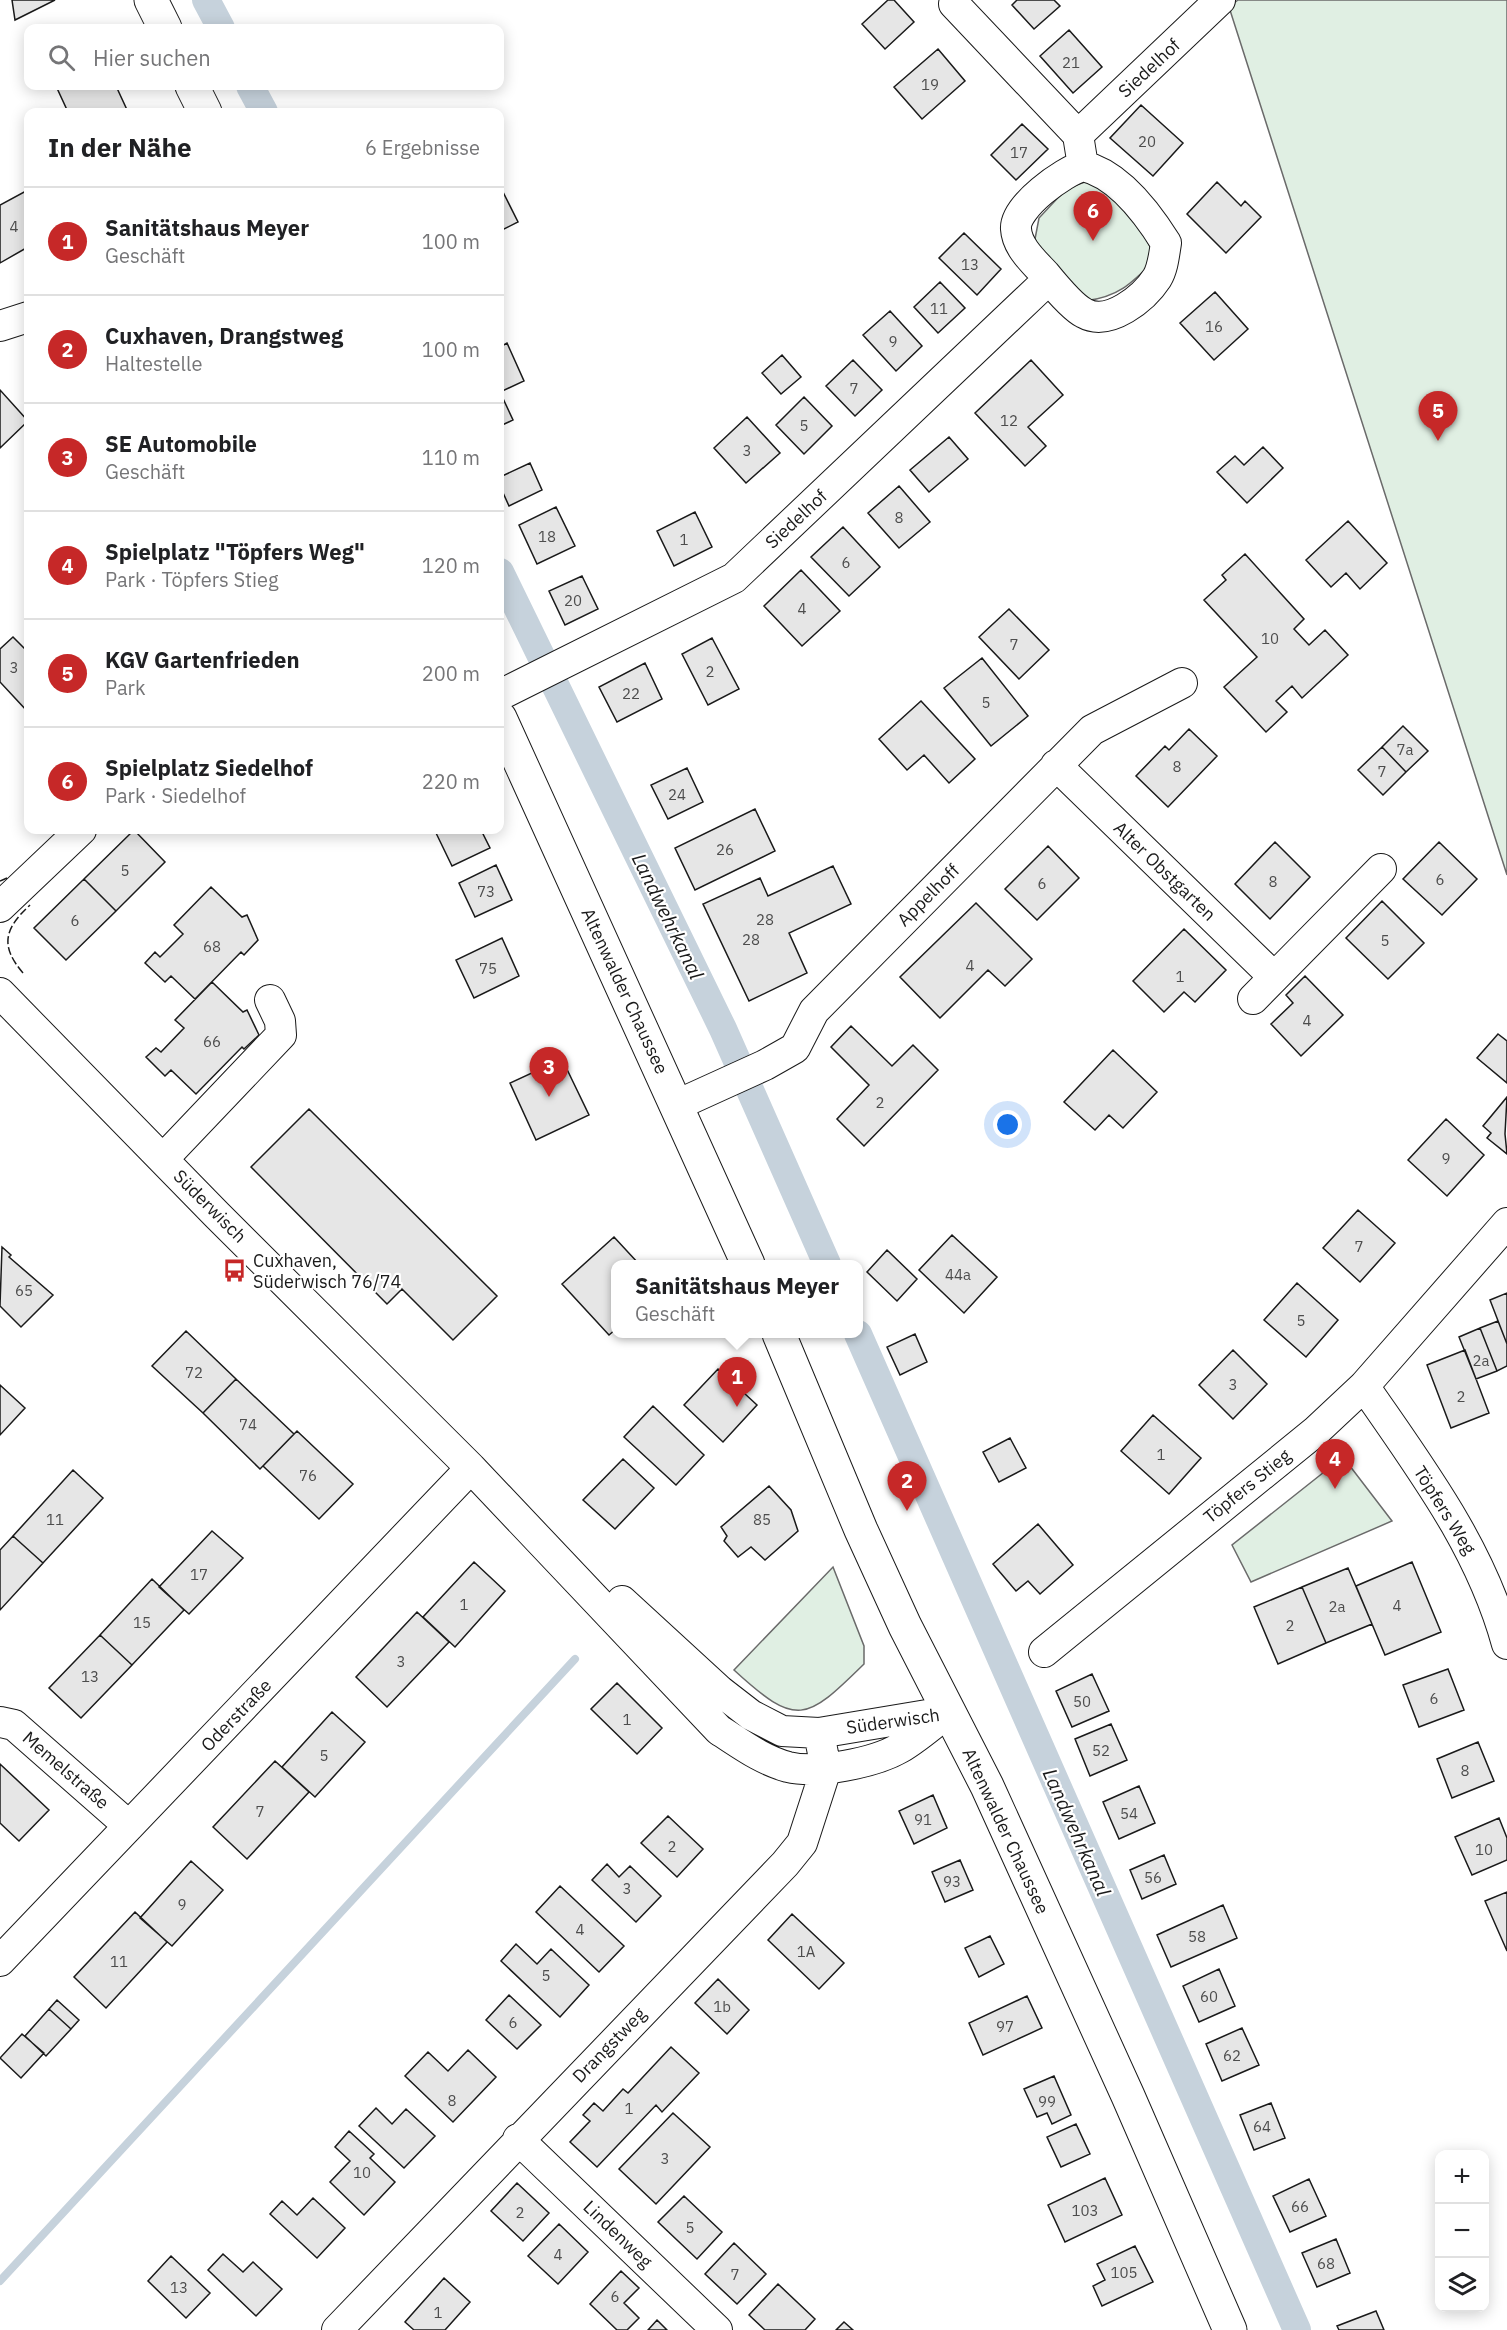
<!DOCTYPE html>
<html lang="de">
<meta charset="utf-8">
<style>
body{margin:0;font-family:"IBM Plex Sans",sans-serif;background:#f6f6f6;color:#202124}
.controls{position:absolute;right:18px;bottom:18px;display:grid;overflow:hidden;border-radius:12px;box-shadow:0 3px 15px #0003}
.controls button{width:54px;height:54px;display:grid;place-items:center;padding:0;border:0;border-bottom:2px solid #e0e0e0;background:#fff;color:#202124;font:30px sans-serif}
.you{position:absolute;left:1008px;top:1125px;width:21px;height:21px;margin:-15px;border:4px solid #fff;border-radius:50%;background:#1a73e8;box-shadow:0 0 0 9px #1a73e833}
.badge{display:grid;place-items:center;width:39px;height:39px;border-radius:50%;background:#c62828;color:#fff;font-size:20px;font-weight:700}
.pin{position:absolute;translate:-50% -50px;filter:drop-shadow(0 2px 3px #0008)}
.pin::after{content:'';position:absolute;top:32px;width:21px;height:18px;background:inherit;clip-path:polygon(0 0,100% 0,50% 100%)}
.popup{position:absolute;left:611px;top:1260px;width:252px;height:78px;box-sizing:border-box;display:grid;place-content:center;border-radius:12px;background:#fff;filter:drop-shadow(0 2px 4px #0005);font-size:20px;white-space:nowrap;color:#757577}
.popup b{font-size:22px;color:#202124}
.popup::after{content:'';position:absolute;left:50%;top:100%;margin-left:-12px;border:12px solid transparent;border-top-color:#fff}
.list{margin:0;padding:0;list-style:none}
h2{display:flex;justify-content:space-between;align-items:center;height:78px;margin:0;padding:0 24px;font-size:26px}
h2 small{font-size:20px;font-weight:400;color:#757577}
.list li{display:grid;grid-template-columns:39px 1fr auto;gap:18px;align-items:center;box-sizing:border-box;height:108px;padding:0 24px;border-top:2px solid #e0e0e0}
.list b{display:block;font-size:22px;white-space:nowrap}
.list p{margin:0;font-size:20px;white-space:nowrap;color:#757577}
.list em{font-size:20px;font-style:normal;color:#757577}
.icon{flex:none;width:33px;height:33px;fill:none;stroke:currentColor;stroke-width:2;stroke-linecap:round;stroke-linejoin:round}
.map{position:relative;flex:none;width:1507px;height:2330px;overflow:hidden}
.search{position:absolute;background:#fff;box-shadow:0 3px 15px #0003;left:24px;top:24px;width:480px;height:66px;display:flex;align-items:center;gap:15px;box-sizing:border-box;padding:0 21px;border-radius:12px;color:#757577;font-size:22px}
.panel{position:absolute;background:#fff;box-shadow:0 3px 15px #0003;left:24px;top:108px;width:480px;height:726px;border-radius:12px}
.map>svg:first-child{display:block}
.green{fill:#e0efe3;stroke:#6a6a6a;stroke-width:1.5}
.lines{fill:none;stroke-linecap:round;stroke-linejoin:round}
.stream{stroke:#c6d2dc;stroke-width:8}
.canal{stroke:#c6d2dc;stroke-width:28}
.building{fill:#e6e6e6;stroke:#1a1a1a;stroke-width:1.5}
.minor-casing{stroke:#1a1a1a;stroke-width:32}
.major-casing{stroke:#1a1a1a;stroke-width:35}
.minor{stroke:#fff;stroke-width:30}
.major{stroke:#fff;stroke-width:33}
.fence{stroke:#1a1a1a;stroke-width:1.5;stroke-dasharray:8 3;stroke-linecap:butt}
.labels{text-anchor:middle;dominant-baseline:central;stroke-width:4.5;stroke-linejoin:round;paint-order:stroke}
.number-label{font-size:15px;fill:#4d4d4d}
.street-label{font-size:18px;fill:#1a1a1a;stroke:#fff}
.poi-label{font-size:18px;fill:#1a1a1a;stroke:#fff;text-anchor:start}
.water-label{font-size:20px;font-style:italic;fill:#1a1a1a;stroke:#fff}
</style>
<div class="map">
<svg width="1507" height="2330" viewBox="0 0 1507 2330">
<rect width="100%" height="100%" fill="#fff"/>
<path class="green" d="M1238 0H1507V875L1229 7Z
M1088 181C1117 197 1148 228 1154 261 1131 284 1118 297 1085 301L1040 255 1035 239 1039 218 1067 188Z
M1343 1457 1392 1521 1251 1582 1232 1545Z
M833 1567 864 1646V1664C806 1721 797 1728 734 1670Z"/>
<g class="lines">
<path class="stream" d="M0 2281 575 1659"/>
<path class="canal" d="M206 0 221 28
M250 86 264 112
M500 572 723 1029 827 1264
M858 1334 1297 2330"/>
</g>
<path class="building" d="M12 0H55L15 20Z
M888 0H894L914 22 885 49 862 24Z
M1017 0H1054L1060 6 1034 29 1012 5Z
M1069 30 1102 67 1073 93 1040 56Z
M938 49 965 81 922 119 894 87Z
M56 86H116L128 112H68Z
M1141 105 1183 143 1153 176 1110 138Z
M1022 124 1048 149 1016 180 991 155Z
M1217 182 1241 206 1245 201 1261 217 1226 253 1187 214Z
M500 186 518 222 500 231Z
M26 191 28 247 0 263V205Z
M964 233 1001 269 977 295 939 258Z
M940 282 965 308 938 333 914 307Z
M1215 292 1248 329 1214 360 1180 323Z
M890 311 922 346 896 371 863 335Z
M507 343 524 381 500 392 513 420 500 426V347Z
M782 355 801 377 781 394 762 373Z
M853 360 882 390 855 416 826 386Z
M1031 360 1063 395 1028 427 1046 446 1025 466 975 413Z
M0 390 28 421 0 448Z
M804 397 832 426 804 454 776 425Z
M747 417 780 453 746 483 714 448Z
M949 437 968 459 929 492 910 470Z
M1263 447 1283 468 1247 503 1217 472 1235 456 1244 465Z
M530 463 542 490 509 506 500 486V477Z
M899 486 930 522 899 548 868 513Z
M556 507 575 546 537 564 519 525Z
M695 512 712 547 674 566 657 531Z
M1348 521 1387 563 1360 589 1346 573 1331 587 1306 560Z
M843 527 880 567 849 596 811 557Z
M1245 554 1304 619 1294 629 1309 645 1325 630 1348 655 1302 698 1292 686 1276 701 1287 712 1266 732 1224 687 1257 657 1204 600 1226 580 1222 575Z
M801 570 840 611 802 646 764 606Z
M582 576 598 609 565 625 549 591Z
M1009 609 1049 650 1019 679 979 637Z
M13 637 28 652V712L0 682V649Z
M712 638 739 689 708 705 682 654Z
M982 658 1028 716 991 746 944 688Z
M645 663 662 699 617 722 599 687Z
M921 701 975 759 949 783 924 755 907 770 879 739Z
M1403 726 1428 751 1406 772 1382 747Z
M1189 729 1217 756 1168 807 1136 776 1165 746 1169 750Z
M1382 747 1406 772 1383 795 1358 770Z
M687 768 703 802 668 819 651 785Z
M755 809 775 851 695 890 675 848Z
M134 830 165 862 116 911 84 879Z
M443 830H481L490 848 452 866 436 833Z
M1275 842 1310 877 1270 919 1235 884Z
M1439 842 1477 879 1442 915 1403 879Z
M1048 846 1079 878 1037 920 1005 889Z
M496 865 512 900 475 917 459 883Z
M833 866 851 904 789 933 807 973 749 1001 703 904 760 878 768 896Z
M84 879 116 911 66 960 34 928Z
M211 887 242 917 247 915 258 940 244 955 241 952 195 999 171 976 165 982 145 963 155 952 160 957 183 934 174 925Z
M1382 901 1424 943 1388 979 1346 938Z
M976 903 1032 959 1005 986 988 970 940 1018 900 977Z
M1184 929 1226 970 1195 1002 1184 992 1164 1012 1133 981Z
M502 938 519 976 474 998 456 960Z
M1305 976 1343 1015 1301 1056 1271 1024 1293 1003 1286 995Z
M212 982 243 1012 247 1010 259 1035 244 1049 242 1047 196 1094 171 1070 165 1076 146 1057 156 1048 161 1052 184 1028 175 1020Z
M851 1026 892 1066 913 1045 938 1070 864 1146 837 1119 869 1085 831 1047Z
M1498 1034 1507 1041V1083L1477 1058Z
M1113 1050 1157 1092 1123 1128 1109 1115 1095 1130 1064 1102Z
M562 1059 589 1115 536 1140 510 1083Z
M1507 1097 1505 1134 1507 1154 1487 1138 1491 1133 1483 1126Z
M309 1109 497 1296 453 1340 402 1289 387 1304 251 1167Z
M1446 1119 1484 1155 1447 1196 1408 1160Z
M1358 1210 1395 1243 1360 1282 1323 1248Z
M952 1235 997 1277 964 1313 919 1270Z
M614 1237 639 1264H616V1329L609 1335 562 1284Z
M2 1247 11 1255 9 1257 53 1295 21 1327 0 1306Z
M887 1250 917 1279 897 1301 867 1272Z
M1297 1283 1338 1320 1306 1357 1264 1320Z
M1507 1293V1344L1490 1300Z
M1498 1321 1507 1344V1366L1497 1371 1480 1328Z
M1480 1328 1497 1371 1476 1379 1459 1337Z
M186 1331 236 1379 203 1413 152 1366Z
M915 1334 927 1362 900 1375 887 1347Z
M1233 1350 1267 1384 1233 1419 1199 1385Z
M1465 1350 1489 1413 1451 1428 1427 1365Z
M718 1369 757 1405 723 1442 684 1405Z
M236 1379 294 1434 260 1469 203 1413Z
M0 1385 25 1408 0 1435Z
M653 1406 704 1455 676 1485 624 1437Z
M1153 1415 1201 1458 1169 1494 1121 1451Z
M297 1431 353 1484 319 1519 263 1466Z
M1010 1438 1026 1468 999 1482 983 1452Z
M623 1459 654 1488 615 1529 583 1500Z
M73 1470 103 1498 43 1563 13 1536Z
M769 1486 791 1510 798 1531 765 1560 751 1547 738 1557 724 1541 727 1536 721 1527Z
M1038 1524 1073 1565 1040 1594 1028 1581 1016 1591 993 1564Z
M212 1531 243 1558 189 1614 159 1587Z
M13 1536 43 1563 0 1610V1550Z
M474 1562 505 1591 455 1647 423 1617Z
M1412 1562 1441 1632 1385 1655 1356 1586Z
M1348 1568 1372 1624 1326 1643 1302 1587Z
M152 1579 184 1610 132 1665 100 1635Z
M1302 1587 1326 1643 1278 1664 1254 1607Z
M417 1612 449 1642 387 1707 356 1677Z
M100 1635 132 1665 81 1718 49 1688Z
M1448 1669 1464 1710 1419 1727 1403 1685Z
M1092 1674 1109 1711 1072 1727 1056 1691Z
M617 1683 662 1728 637 1754 591 1709Z
M332 1712 365 1742 315 1797 282 1767Z
M1111 1724 1127 1760 1090 1776 1075 1739Z
M1478 1742 1494 1781 1452 1798 1437 1759Z
M275 1761 309 1792 247 1859 213 1827Z
M0 1764 49 1810 19 1841 0 1823Z
M1139 1786 1155 1823 1119 1839 1103 1802Z
M933 1795 947 1828 914 1844 899 1811Z
M668 1816 703 1849 677 1877 641 1843Z
M1499 1818 1507 1838V1860L1472 1875 1455 1837Z
M1164 1855 1176 1884 1142 1899 1130 1870Z
M960 1860 973 1890 945 1902 932 1872Z
M191 1861 223 1890 172 1946 140 1918Z
M607 1864 619 1877 630 1866 661 1896 636 1922 592 1880Z
M560 1886 624 1946 599 1972 536 1912Z
M1507 1892V1951L1485 1901Z
M1223 1905 1237 1938 1171 1967 1157 1935Z
M135 1912 167 1942 106 2008 74 1977Z
M792 1914 844 1963 819 1989 768 1940Z
M990 1936 1004 1964 979 1977 965 1948Z
M516 1944 537 1964 551 1949 589 1985 560 2017 501 1961Z
M1219 1969 1235 2006 1199 2022 1183 1986Z
M718 1979 749 2010 727 2034 695 2003Z
M509 1995 541 2025 517 2049 486 2020Z
M1027 1996 1042 2028 983 2055 969 2023Z
M57 2000 79 2020 71 2029 49 2009Z
M49 2009 71 2029 46 2056 25 2036Z
M1242 2028 1259 2065 1222 2081 1206 2044Z
M22 2034 44 2053 21 2078 0 2058Z
M671 2047 699 2073 662 2112 656 2105 597 2167 570 2142 590 2121 583 2115 594 2103 603 2111 623 2089 628 2093Z
M468 2050 496 2077 453 2122 405 2076 428 2052 448 2071Z
M1054 2076 1071 2115 1052 2124 1047 2113 1037 2117 1024 2089Z
M1271 2103 1285 2138 1254 2150 1240 2115Z
M376 2108 392 2124 406 2109 435 2136 404 2168 359 2126Z
M673 2113 710 2147 656 2204 619 2169Z
M1076 2124 1090 2154 1061 2167 1047 2137Z
M349 2131 374 2154 370 2158 395 2182 364 2215 330 2182 350 2161 335 2147Z
M1105 2178 1122 2215 1065 2242 1048 2205Z
M1309 2179 1326 2216 1290 2232 1273 2196Z
M517 2183 549 2213 523 2241 491 2211Z
M684 2196 722 2232 697 2259 658 2222Z
M313 2198 345 2228 317 2258 270 2214 282 2201 297 2215Z
M559 2224 588 2252 558 2284 528 2256Z
M1336 2239 1350 2273 1317 2287 1302 2253Z
M734 2243 766 2274 737 2304 705 2274Z
M1135 2246 1153 2282 1102 2306 1093 2286 1105 2280 1097 2264Z
M223 2254 243 2272 253 2262 282 2289 256 2316 208 2270Z
M171 2256 210 2293 186 2318 148 2281Z
M621 2271 639 2288 624 2303 639 2318 627 2330H617L590 2304Z
M444 2278 470 2302 445 2330H414L405 2322Z
M778 2284 815 2319 805 2330H765L749 2315Z
M1376 2311 1384 2330H1339L1337 2326Z
M657 2320 667 2330H648Z
M844 2322 853 2330H836Z"/>
<g class="lines">
<defs>
<path id="minor" d="M954 4 1078 135 1083 166
M1078 135 1220 0
M1083 166C1118 174 1148 214 1166 243 1164 255 1163 268 1157 278 1144 298 1109 327 1084 313 1072 307 1054 285 1045 274 1034 262 1017 247 1016 229 1014 207 1064 171 1083 166Z
M0 326 28 317
M500 695 734 578 1049 279
M1056 765 1274 977
M0 907 81 830
M0 993 217 1215 471 1468 719 1730C741 1744 762 1760 788 1767 817 1774 874 1763 900 1748 917 1738 933 1724 948 1712
M1253 999 1381 869
M677 1105 765 1065 795 1048 814 1011 1092 730 1182 683
M163 1159 281 1035 280 1021 270 1000
M1364 1386C1421 1469 1480 1546 1507 1644
M622 1601 720 1691 751 1715 782 1731 819 1733 945 1712
M1044 1652 1316 1431 1364 1386 1507 1223
M0 1722 14 1725 129 1826
M0 1961 471 1468
M518 2139 717 2330
M337 2330 785 1864 802 1843 826 1769 819 1733"/>
<path id="major" d="M151 0 165 28
M192 86 205 112
M500 718 748 1264
M779 1334 861 1530 905 1626 987 1786 1128 2096 1230 2330"/>
</defs>
<use href="#minor" class="minor-casing"/>
<use href="#major" class="major-casing"/>
<use href="#minor" class="minor"/>
<use href="#major" class="major"/>
<path class="fence" d="M0 881 7 878
M23 973C0 946 4 929 30 905"/>
</g>
<defs>
<symbol id="bus-bare" viewBox="-9 -9 18 18"><path d="M-5-6H5V4H4V6H2V4H-2V6H-4V4H-5ZM-3.5-4V0h7V-4ZM-3.5 1.2v1.5H-2V1.2ZM2 1.2v1.5H3.5V1.2Z" fill="#c62828" stroke="#fff" stroke-width="2.5" paint-order="stroke"/></symbol>
</defs>
<g fill-rule="evenodd">
<use href="#bus-bare" x="218" y="1254" width="33" height="33"/>
</g>
<g class="labels">
<g class="number-label">
<text x="1071" y="62">21</text>
<text x="930" y="84">19</text>
<text x="1147" y="141">20</text>
<text x="1019" y="152">17</text>
<text x="14" y="226">4</text>
<text x="970" y="264">13</text>
<text x="939" y="308">11</text>
<text x="1214" y="326">16</text>
<text x="893" y="341">9</text>
<text x="854" y="388">7</text>
<text x="1009" y="420">12</text>
<text x="804" y="425">5</text>
<text x="747" y="450">3</text>
<text x="899" y="517">8</text>
<text x="547" y="536">18</text>
<text x="684" y="539">1</text>
<text x="846" y="562">6</text>
<text x="573" y="600">20</text>
<text x="802" y="608">4</text>
<text x="1270" y="638">10</text>
<text x="1014" y="644">7</text>
<text x="14" y="667">3</text>
<text x="710" y="671">2</text>
<text x="631" y="693">22</text>
<text x="986" y="702">5</text>
<text x="1405" y="749">7a</text>
<text x="1177" y="766">8</text>
<text x="1382" y="771">7</text>
<text x="677" y="794">24</text>
<text x="725" y="849">26</text>
<text x="125" y="870">5</text>
<text x="1440" y="879">6</text>
<text x="1273" y="881">8</text>
<text x="1042" y="883">6</text>
<text x="486" y="891">73</text>
<text x="765" y="919">28</text>
<text x="75" y="920">6</text>
<text x="751" y="939">28</text>
<text x="1385" y="940">5</text>
<text x="212" y="946">68</text>
<text x="970" y="965">4</text>
<text x="488" y="968">75</text>
<text x="1180" y="976">1</text>
<text x="1307" y="1020">4</text>
<text x="212" y="1041">66</text>
<text x="880" y="1102">2</text>
<text x="1446" y="1158">9</text>
<text x="1359" y="1246">7</text>
<text x="958" y="1274">44a</text>
<text x="24" y="1290">65</text>
<text x="1301" y="1320">5</text>
<text x="1481" y="1360">2a</text>
<text x="194" y="1372">72</text>
<text x="1233" y="1384">3</text>
<text x="1461" y="1396">2</text>
<text x="248" y="1424">74</text>
<text x="1161" y="1454">1</text>
<text x="308" y="1475">76</text>
<text x="55" y="1519">11</text>
<text x="762" y="1519">85</text>
<text x="199" y="1574">17</text>
<text x="464" y="1604">1</text>
<text x="1397" y="1605">4</text>
<text x="1337" y="1606">2a</text>
<text x="142" y="1622">15</text>
<text x="1290" y="1625">2</text>
<text x="401" y="1661">3</text>
<text x="90" y="1676">13</text>
<text x="1434" y="1698">6</text>
<text x="1082" y="1701">50</text>
<text x="627" y="1719">1</text>
<text x="1101" y="1750">52</text>
<text x="324" y="1755">5</text>
<text x="1465" y="1770">8</text>
<text x="260" y="1811">7</text>
<text x="1129" y="1813">54</text>
<text x="923" y="1819">91</text>
<text x="672" y="1846">2</text>
<text x="1484" y="1849">10</text>
<text x="1153" y="1877">56</text>
<text x="952" y="1881">93</text>
<text x="627" y="1888">3</text>
<text x="182" y="1904">9</text>
<text x="580" y="1929">4</text>
<text x="1197" y="1936">58</text>
<text x="806" y="1951">1A</text>
<text x="119" y="1961">11</text>
<text x="546" y="1975">5</text>
<text x="1209" y="1996">60</text>
<text x="722" y="2006">1b</text>
<text x="513" y="2022">6</text>
<text x="1005" y="2026">97</text>
<text x="1232" y="2055">62</text>
<text x="452" y="2100">8</text>
<text x="1047" y="2101">99</text>
<text x="629" y="2108">1</text>
<text x="1262" y="2126">64</text>
<text x="665" y="2158">3</text>
<text x="362" y="2172">10</text>
<text x="1300" y="2206">66</text>
<text x="1085" y="2210">103</text>
<text x="520" y="2212">2</text>
<text x="690" y="2227">5</text>
<text x="558" y="2254">4</text>
<text x="1326" y="2263">68</text>
<text x="1124" y="2272">105</text>
<text x="735" y="2274">7</text>
<text x="179" y="2287">13</text>
<text x="615" y="2296">6</text>
<text x="438" y="2312">1</text>
</g>
<g class="street-label">
<text transform="translate(1149 68) rotate(-43)">Siedelhof</text>
<text transform="translate(796 519) rotate(-43)">Siedelhof</text>
<text transform="translate(1165 871) rotate(44)">Alter Obstgarten</text>
<text transform="translate(928 895) rotate(-45)">Appelhoff</text>
<text transform="translate(625 991) rotate(65)">Altenwalder Chaussee</text>
<text transform="translate(210 1206) rotate(45)">Süderwisch</text>
<text transform="translate(1247 1486) rotate(-39)">Töpfers Stieg</text>
<text transform="translate(1445 1510) rotate(58)">Töpfers Weg</text>
<text transform="translate(236 1715) rotate(-46)">Oderstraße</text>
<text transform="translate(893 1721) rotate(-8)">Süderwisch</text>
<text transform="translate(66 1770) rotate(41)">Memelstraße</text>
<text transform="translate(1006 1831) rotate(65)">Altenwalder Chaussee</text>
<text transform="translate(609 2045) rotate(-46)">Drangstweg</text>
<text transform="translate(618 2234) rotate(44)">Lindenweg</text>
</g>
<g class="poi-label">
<text x="253" y="1260">Cuxhaven,<tspan x="253" dy="21">Süderwisch 76/74</tspan></text>
</g>
<g class="water-label">
<text transform="translate(668 916) rotate(64)">Landwehrkanal</text>
<text transform="translate(1077 1832) rotate(66)">Landwehrkanal</text>
</g>
</g>
</svg>
<div class="controls">
<button>+</button>
<button>−</button>
<button><svg class="icon" aria-label="layers" viewBox="0 0 24 24"><path d="M12 4l9 5-9 5-9-5zM3 14l9 5 9-5"/></svg></button>
</div>
<div class="you"></div>
<div class="pin badge" style="left:737px;top:1407px">1</div>
<div class="popup"><b>Sanitätshaus Meyer</b>Geschäft</div>
<div class="pin badge" style="left:907px;top:1511px">2</div>
<div class="pin badge" style="left:549px;top:1097px">3</div>
<div class="pin badge" style="left:1335px;top:1489px">4</div>
<div class="pin badge" style="left:1438px;top:441px">5</div>
<div class="pin badge" style="left:1093px;top:241px">6</div>
<div class="search"><svg class="icon" aria-label="search" viewBox="0 0 24 24"><circle cx="10" cy="10" r="6"/><path d="M15 15l6 6"/></svg>Hier suchen</div>
<section class="panel">
<h2>In der Nähe<small>6 Ergebnisse</small></h2>
<ul class="list">
<li><span class="badge">1</span><div><b>Sanitätshaus Meyer</b><p>Geschäft</p></div><em>100 m</em></li>
<li><span class="badge">2</span><div><b>Cuxhaven, Drangstweg</b><p>Haltestelle</p></div><em>100 m</em></li>
<li><span class="badge">3</span><div><b>SE Automobile</b><p>Geschäft</p></div><em>110 m</em></li>
<li><span class="badge">4</span><div><b>Spielplatz &quot;Töpfers Weg&quot;</b><p>Park · Töpfers Stieg</p></div><em>120 m</em></li>
<li><span class="badge">5</span><div><b>KGV Gartenfrieden</b><p>Park</p></div><em>200 m</em></li>
<li><span class="badge">6</span><div><b>Spielplatz Siedelhof</b><p>Park · Siedelhof</p></div><em>220 m</em></li>
</ul>
</section>
</div>
